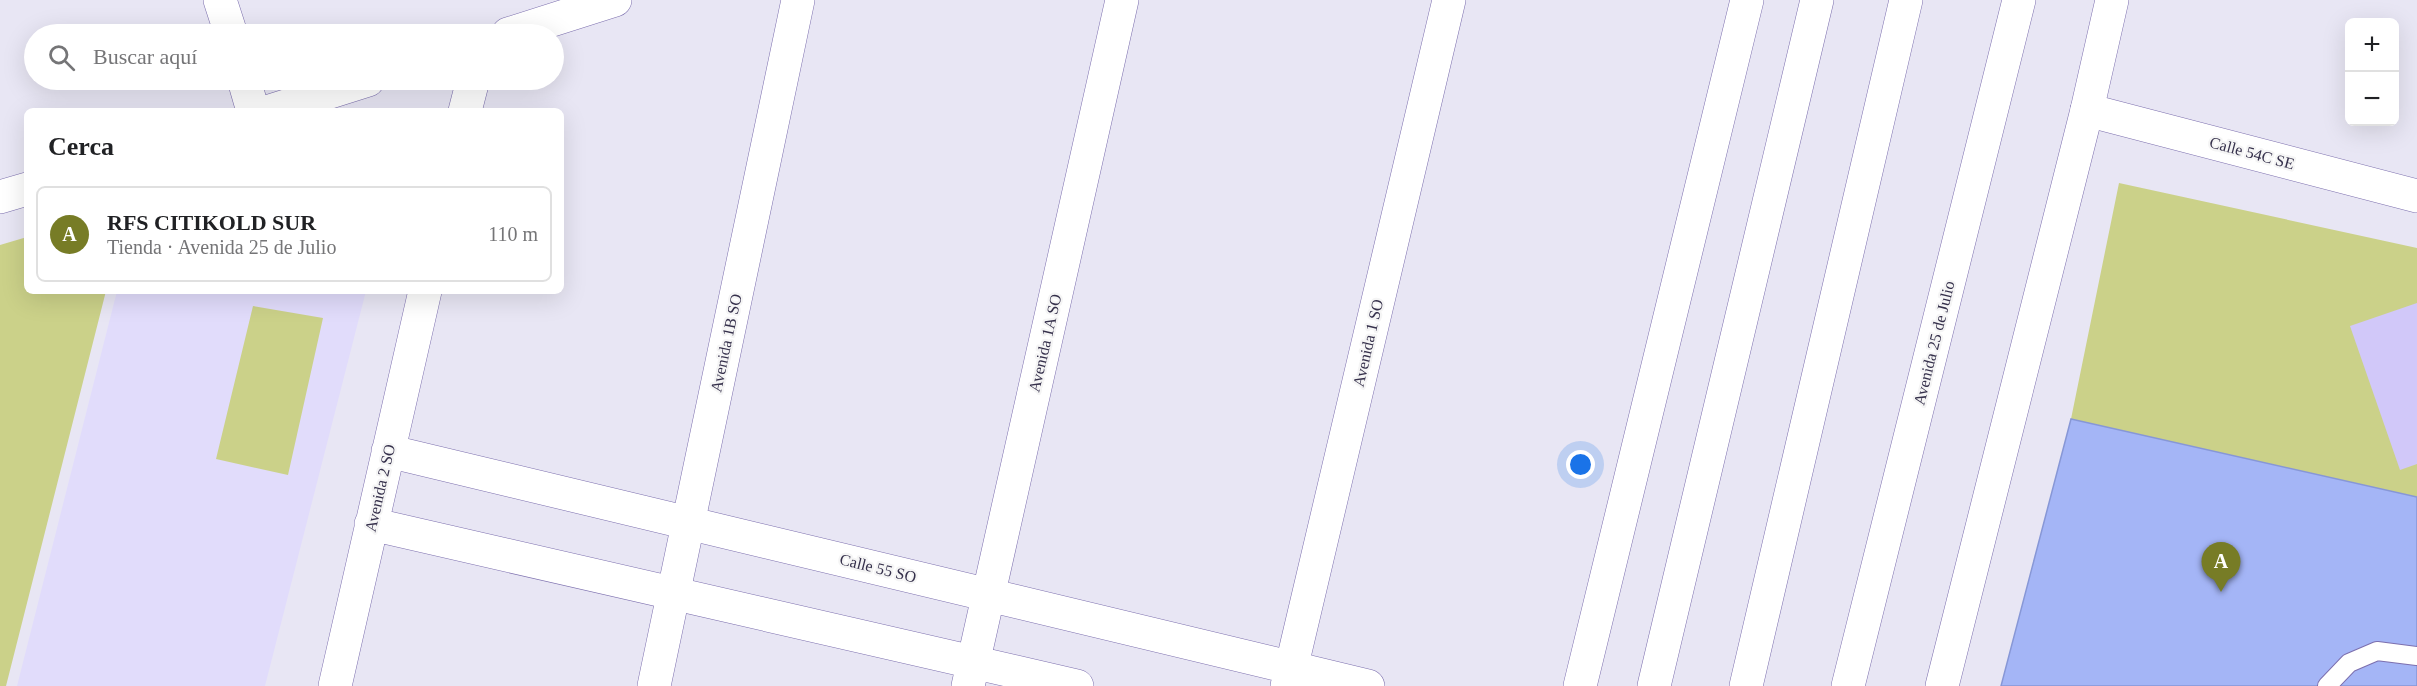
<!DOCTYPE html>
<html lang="es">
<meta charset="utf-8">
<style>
body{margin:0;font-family:"Times New Roman",serif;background:#f6f6f6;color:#202124}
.controls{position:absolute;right:18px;top:18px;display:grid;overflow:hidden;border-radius:9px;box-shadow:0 6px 24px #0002}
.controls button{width:54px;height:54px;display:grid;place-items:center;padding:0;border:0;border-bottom:2px solid #e0e0e0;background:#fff;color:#202124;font:30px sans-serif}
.you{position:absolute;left:1581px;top:465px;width:21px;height:21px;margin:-15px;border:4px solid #fff;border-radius:50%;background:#1a73e8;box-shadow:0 0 0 9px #1a73e833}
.badge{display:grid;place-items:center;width:39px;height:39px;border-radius:50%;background:#777c26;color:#fff;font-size:20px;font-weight:700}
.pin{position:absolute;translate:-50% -50px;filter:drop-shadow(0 2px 3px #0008)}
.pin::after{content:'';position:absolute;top:32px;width:21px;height:18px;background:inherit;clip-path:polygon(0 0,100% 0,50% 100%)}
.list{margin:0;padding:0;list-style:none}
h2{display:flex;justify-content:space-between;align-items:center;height:78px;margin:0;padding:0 24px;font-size:26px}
h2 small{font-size:20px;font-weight:400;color:#757577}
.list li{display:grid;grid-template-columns:39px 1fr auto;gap:18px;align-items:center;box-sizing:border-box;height:96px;margin:0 12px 12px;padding:0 12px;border:2px solid #e0e0e0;border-radius:9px}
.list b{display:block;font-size:22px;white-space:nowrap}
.list p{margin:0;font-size:20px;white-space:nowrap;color:#757577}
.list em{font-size:20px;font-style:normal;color:#757577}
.icon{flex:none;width:33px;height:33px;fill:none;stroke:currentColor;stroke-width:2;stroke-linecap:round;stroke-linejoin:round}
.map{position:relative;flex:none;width:2417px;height:686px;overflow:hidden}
.search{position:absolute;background:#fff;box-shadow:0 6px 24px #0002;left:24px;top:24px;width:540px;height:66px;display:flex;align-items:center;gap:15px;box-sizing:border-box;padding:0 21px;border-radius:33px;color:#757577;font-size:22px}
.panel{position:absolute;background:#fff;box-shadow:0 6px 24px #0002;left:24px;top:108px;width:540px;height:186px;border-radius:9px}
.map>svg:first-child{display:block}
.built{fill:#e1dcfb}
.green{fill:#cbd189}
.water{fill:#d1c8f9}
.building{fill:#a4b5f6;stroke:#8797d6;stroke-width:1.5}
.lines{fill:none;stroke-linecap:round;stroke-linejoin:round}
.lane-casing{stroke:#7c6fae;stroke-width:20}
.street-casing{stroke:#7c6fae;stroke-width:34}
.primary-casing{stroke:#7c6fae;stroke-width:34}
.lane{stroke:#fff;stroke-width:18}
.street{stroke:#fff;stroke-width:33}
.primary{stroke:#fff;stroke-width:33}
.labels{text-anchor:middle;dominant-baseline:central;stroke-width:4.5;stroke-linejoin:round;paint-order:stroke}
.street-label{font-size:16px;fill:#35304b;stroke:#f5f5f5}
</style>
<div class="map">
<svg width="2417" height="686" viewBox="0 0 2417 686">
<rect width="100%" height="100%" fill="#e8e6f4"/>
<path class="built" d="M117 291H366L265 686H17Z"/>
<path class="green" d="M2119 183 2417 248V497L2071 419Z
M27 237V291H106L6 686H0V245Z
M253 306 323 318 288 475 216 459Z"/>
<path class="water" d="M2417 303V464L2400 470 2350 326Z"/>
<path class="building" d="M2071 419 2417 497V686H2001Z"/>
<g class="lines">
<defs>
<path id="lane" d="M2327 686 2349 663 2377 651 2417 656"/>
<path id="street" d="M220 0 231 34
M508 34 615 0
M244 80 253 111
M2087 110 2417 196
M270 111 368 80
M465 111 473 80
M0 197 27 189
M388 451 1368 686
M371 524 1077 686
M335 686 425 291
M654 686 798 0
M968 686 1122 0
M1287 686 1449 0
M1580 686 1747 0"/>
<path id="primary" d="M1654 686 1817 0
M1746 686 1906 0
M1848 686 2019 0
M1942 686 2087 110 2112 0"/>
</defs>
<use href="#lane" class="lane-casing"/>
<use href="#street" class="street-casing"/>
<use href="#primary" class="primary-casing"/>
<use href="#lane" class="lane"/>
<use href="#street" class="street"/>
<use href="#primary" class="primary"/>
</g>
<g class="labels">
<g class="street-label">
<text transform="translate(2252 153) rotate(15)">Calle 54C SE</text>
<text transform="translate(726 343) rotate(-78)">Avenida 1B SO</text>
<text transform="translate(1045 343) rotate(-77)">Avenida 1A SO</text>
<text transform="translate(1368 343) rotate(-77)">Avenida 1 SO</text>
<text transform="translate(1934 343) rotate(-76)">Avenida 25 de Julio</text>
<text transform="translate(380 488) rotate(-77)">Avenida 2 SO</text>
<text transform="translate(878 568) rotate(14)">Calle 55 SO</text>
</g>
</g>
</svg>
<div class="controls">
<button>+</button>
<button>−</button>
</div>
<div class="you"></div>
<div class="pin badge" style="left:2221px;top:592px">A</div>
<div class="search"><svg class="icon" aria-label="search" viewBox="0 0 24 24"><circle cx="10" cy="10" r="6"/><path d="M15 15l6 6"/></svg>Buscar aquí</div>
<section class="panel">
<h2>Cerca<small></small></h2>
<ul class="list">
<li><span class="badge">A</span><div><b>RFS CITIKOLD SUR</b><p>Tienda · Avenida 25 de Julio</p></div><em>110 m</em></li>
</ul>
</section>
</div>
